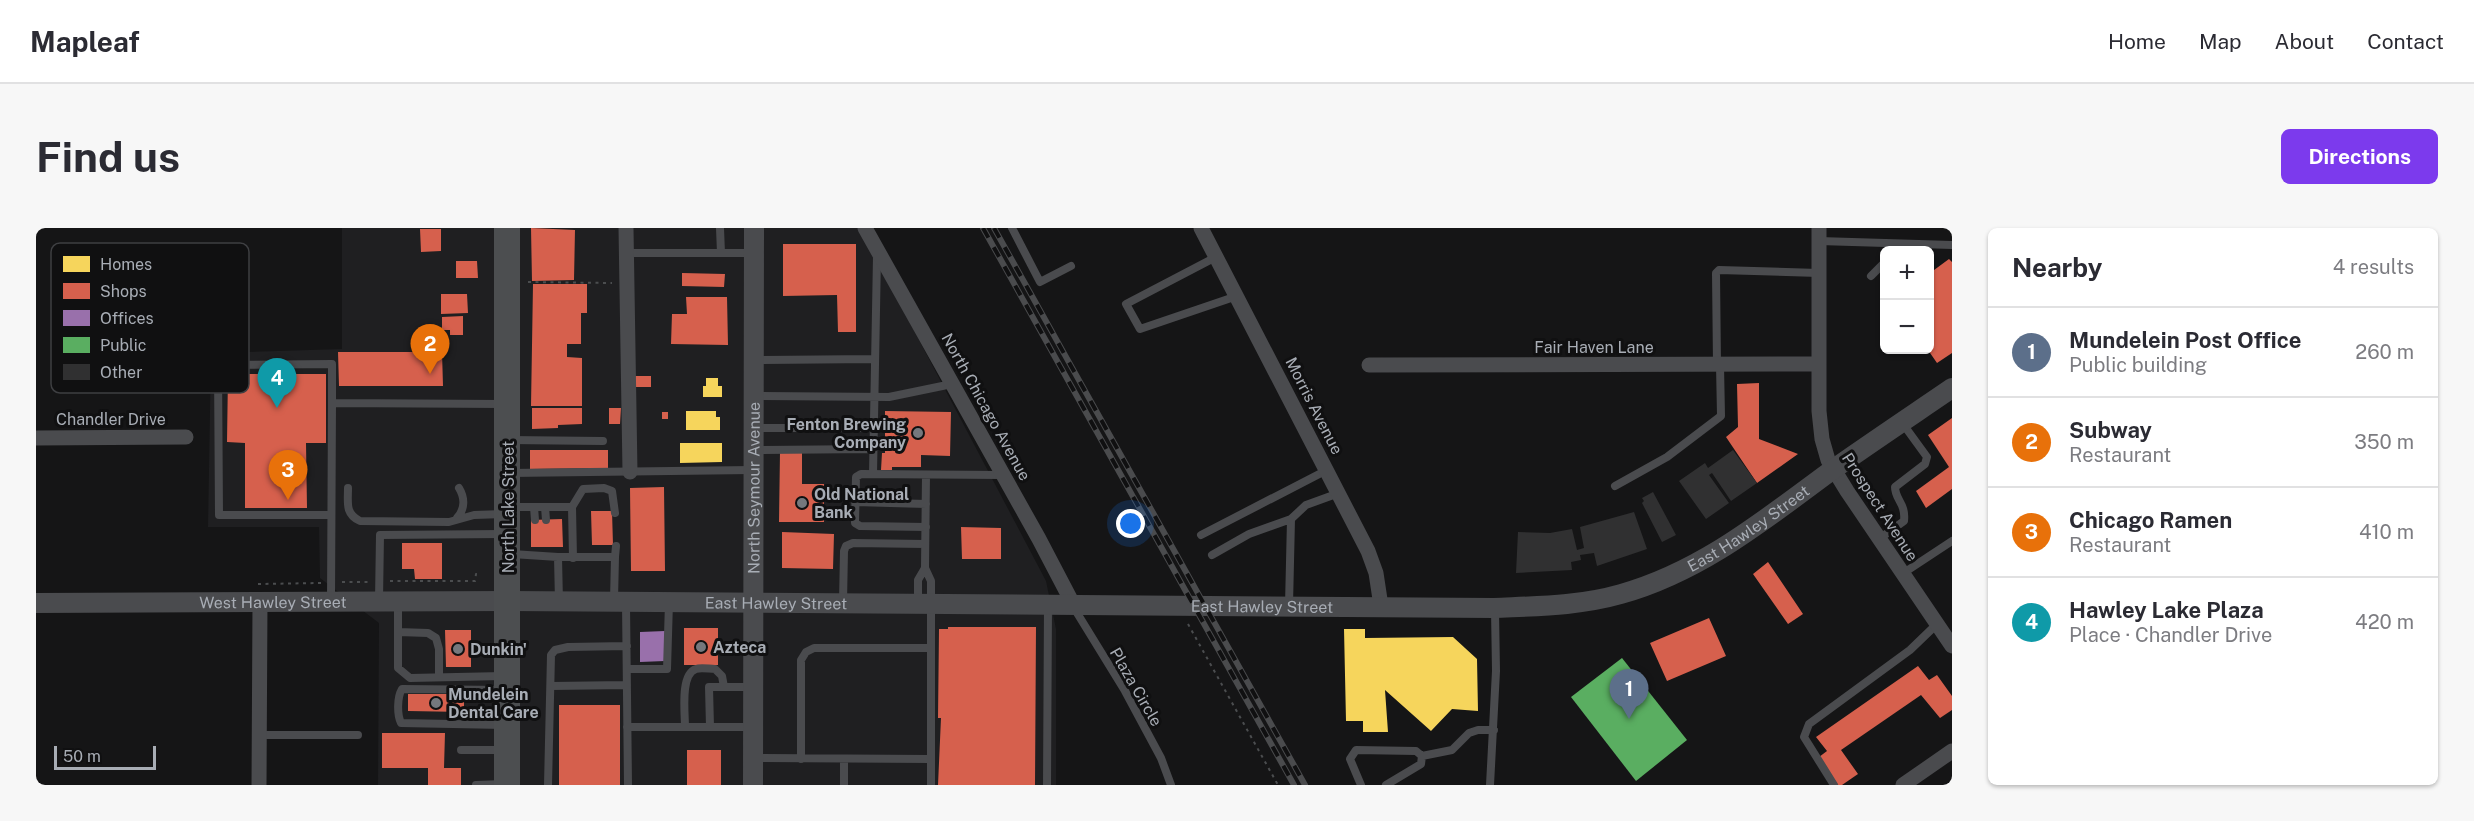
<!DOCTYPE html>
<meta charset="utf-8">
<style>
body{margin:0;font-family:"Public Sans",sans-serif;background:#f7f7f7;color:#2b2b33}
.controls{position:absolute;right:18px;top:18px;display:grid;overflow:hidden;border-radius:9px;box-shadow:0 2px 4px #0004}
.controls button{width:54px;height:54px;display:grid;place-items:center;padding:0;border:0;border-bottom:2px solid #e1e1e2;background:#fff;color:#2b2b33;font:30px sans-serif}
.scale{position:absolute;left:18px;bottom:15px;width:102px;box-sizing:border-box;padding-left:6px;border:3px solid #a8adb5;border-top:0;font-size:16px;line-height:21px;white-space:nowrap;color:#a8adb5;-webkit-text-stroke:4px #101011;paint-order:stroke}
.you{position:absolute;left:1095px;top:296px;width:21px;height:21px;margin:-15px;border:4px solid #fff;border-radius:50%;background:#1a73e8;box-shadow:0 0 0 9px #1a73e833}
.badge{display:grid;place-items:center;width:39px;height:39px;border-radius:50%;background:#7c3aed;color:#fff;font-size:20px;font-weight:700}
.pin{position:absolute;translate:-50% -50px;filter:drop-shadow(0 2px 3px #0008)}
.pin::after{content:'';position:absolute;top:32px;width:21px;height:18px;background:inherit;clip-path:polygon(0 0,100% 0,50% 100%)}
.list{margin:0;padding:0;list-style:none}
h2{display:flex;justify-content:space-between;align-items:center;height:78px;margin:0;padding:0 24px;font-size:26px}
h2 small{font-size:20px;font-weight:400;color:#7c7c81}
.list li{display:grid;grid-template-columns:39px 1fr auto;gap:18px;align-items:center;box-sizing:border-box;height:90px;padding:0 24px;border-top:2px solid #e1e1e2}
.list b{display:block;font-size:22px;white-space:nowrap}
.list p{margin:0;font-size:20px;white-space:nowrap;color:#7c7c81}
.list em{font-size:20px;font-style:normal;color:#7c7c81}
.map{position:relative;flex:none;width:1916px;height:557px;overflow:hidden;border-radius:9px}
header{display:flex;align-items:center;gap:36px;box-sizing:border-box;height:84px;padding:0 30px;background:#fff;border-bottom:2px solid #e1e1e2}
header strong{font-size:28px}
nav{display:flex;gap:33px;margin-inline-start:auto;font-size:21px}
.intro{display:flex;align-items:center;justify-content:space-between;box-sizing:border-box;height:144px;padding:0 36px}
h1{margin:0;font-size:42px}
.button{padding:15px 27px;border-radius:9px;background:#7c3aed;color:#fff;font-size:21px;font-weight:700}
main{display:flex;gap:36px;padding:0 36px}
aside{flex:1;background:#fff;border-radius:9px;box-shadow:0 2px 4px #0004}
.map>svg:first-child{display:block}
.built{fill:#1f1f21}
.homes{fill:#f6d55c}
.shops{fill:#d6604d}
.offices{fill:#9970ab}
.public{fill:#5aae61}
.building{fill:#303031}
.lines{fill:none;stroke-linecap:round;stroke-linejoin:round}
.path{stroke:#4b4d4f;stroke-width:2;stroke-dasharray:3 4.5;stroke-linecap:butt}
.service{stroke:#4a4b4e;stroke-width:8}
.minor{stroke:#4a4b4e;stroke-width:15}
.tertiary{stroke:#4a4b4e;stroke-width:20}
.primary{stroke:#4c4e50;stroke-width:26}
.rail-casing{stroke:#4a4b4d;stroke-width:6}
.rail{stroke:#101011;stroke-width:4;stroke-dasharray:11;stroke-linecap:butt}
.poi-dot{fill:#75787d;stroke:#101011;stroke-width:2}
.labels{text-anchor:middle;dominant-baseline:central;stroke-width:6;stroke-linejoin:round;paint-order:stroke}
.street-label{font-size:16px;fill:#a8adb5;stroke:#101011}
.poi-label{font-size:16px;font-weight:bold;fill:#a8adb5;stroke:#101011;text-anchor:start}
.key{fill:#101011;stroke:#3e3f42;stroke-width:1.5}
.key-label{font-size:16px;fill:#a8adb5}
</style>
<header>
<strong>Mapleaf</strong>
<nav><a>Home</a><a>Map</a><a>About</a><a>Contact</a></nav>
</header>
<div class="intro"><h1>Find us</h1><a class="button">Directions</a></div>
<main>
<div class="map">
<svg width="1916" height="557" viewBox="0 0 1916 557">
<rect width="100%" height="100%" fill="#151516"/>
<path class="built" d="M306 0H824L1010 353 1020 401V557H342L343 395 284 350 283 299H172L175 125 306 121Z"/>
<path class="homes" d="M670 150H682V158H686V169H667V158H670Z
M650 183H680V189H684V202H650Z
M644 215H686V234L644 235Z
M1308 401H1329V410L1417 409 1441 431 1442 483 1416 481 1395 503 1349 462 1352 504H1327V493H1310Z"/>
<path class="shops" d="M495 0 539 2 538 52 496 53Z
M384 1H405V23L385 24Z
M747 16H820V104H802L801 67 747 68Z
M1913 31 1916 34V125L1901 135 1892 122 1898 116 1894 109V45Z
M420 33H441L442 50H420Z
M646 45 689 46 688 59 646 58Z
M497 56H551V85H545V116H531V129L546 130V178H495Z
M405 66H431L432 85 405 86Z
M650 69H691L692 117 635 116 636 86H651Z
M427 88V107H414V102H406V89Z
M302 124H406L407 158H303Z
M192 146H290V215H270L271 280H209V215L191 214Z
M599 148H615V159H599Z
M1723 155V211L1762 226 1721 255 1690 209 1702 199 1701 156Z
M496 180H546V196L522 197V200L496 201Z
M573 180H585L584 196H573Z
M849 183 915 184 914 228 885 227V239H856V242H845L846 225H849Z
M626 184H632V191H626Z
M1916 190V261L1890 280 1880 263 1913 239 1892 207Z
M494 222H572V240L494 241Z
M744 224H766V256H788V294H743Z
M628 259 629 343H595L594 260Z
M555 283H576L577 317H556Z
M526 291 527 319H495V292Z
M925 299 965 300V331H926Z
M746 304 798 306 797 341 746 340Z
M366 315H406V351H379L378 341H366Z
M1732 334 1767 386 1752 396 1717 346Z
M1673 390 1690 428 1631 453 1614 415Z
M912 399H1000L999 557H902L905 490H902L903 401H912Z
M648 400H682V437H648Z
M409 402H435V439H410Z
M1882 438 1893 452 1901 447 1916 468V482L1904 490 1885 467 1805 522 1822 546 1806 557H1802L1783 529 1791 523 1780 509Z
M372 466H428V484L372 483Z
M523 477H584V557H523Z
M346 505H409L408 540H425V557H392V540H346Z
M651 522H685V557H651Z"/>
<path class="offices" d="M629 403V433L604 434V404Z"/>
<path class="public" d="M1586 430 1651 512 1600 553 1535 469Z"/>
<path class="building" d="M1697 222 1721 255 1695 273 1676 245 1673 247 1693 275 1670 291 1643 253 1669 235 1672 240Z
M1617 264 1640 307 1626 314 1606 275 1608 273 1606 270Z
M1598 284 1611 321 1561 338 1558 325 1544 327 1545 332 1535 334 1536 342 1480 345 1482 304 1514 305 1536 301 1541 322 1548 320 1544 299Z"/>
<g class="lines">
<path class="path" d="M492 54 576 55
M354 353H439L440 346H445
M306 354H333
M222 356 285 355
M1152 396 1242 557"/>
<path class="service" d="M684 0 685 25
M976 0 1004 54 1035 38
M1783 13 1916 17
M590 25H717
M1180 29 1090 76 1104 101 1201 68
M1835 48 1848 35
M719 132 839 131
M1681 137 1680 45 1683 42 1783 45
M719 168 853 169 916 156
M719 200H838
M473 212 567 213
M719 222 837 221
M474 245 716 242
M837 246 841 28
M890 247 889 340 895 353V557
M1579 258 1631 229 1685 188 1684 137
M312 260C312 275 309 286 324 293L413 294 438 287 468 286
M819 274 890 276
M474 279H536L537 330
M498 279 499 292
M509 279 510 292
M536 279 547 261 568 260 576 263 579 285
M295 287H183L182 137 296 136V175
M421 290C429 281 429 270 423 260
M1255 291 1270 277 1303 265
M890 299 824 298 819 295 820 249 825 246 966 247
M1165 307 1291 242
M1843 311 1868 293C1870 275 1859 272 1859 259L1889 236 1891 229 1867 196
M476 326 522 329
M1176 327 1213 306 1255 291 1253 377
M579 329 580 318
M1866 346 1916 313
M343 372 344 307 467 306
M295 373 296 175 467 176
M523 374 522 329H579L578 372
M807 374 808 323 810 318 817 315 889 316
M362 375V440L374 450 467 448
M882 375V352L889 340
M590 376 592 557
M1038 380 1089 463 1125 530 1135 557
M362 404 392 405 400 410 403 421V449
M591 441H631L633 374
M515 458 591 457
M468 462 366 461C361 469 361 487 365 495L468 497
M591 499H715
M649 499C649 485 644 446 660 441 665 439 673 441 679 441L686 448 688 459
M674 499 673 459H716
M222 507H322
M425 522H468
M718 530 895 531
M765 531V432L770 424 778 420H895
M440 557 467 556
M512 557 515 427 519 422 532 419 591 418
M808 557V531
M1011 557 1012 378
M1325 557 1314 531 1320 522 1380 523 1386 528 1416 522 1433 505 1442 502H1458
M1350 557 1385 536 1386 528
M1454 557 1460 443 1459 382
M1798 557 1768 509 1773 496 1874 422 1901 396"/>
<path class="minor" d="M590 0 594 244
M829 0 1003 311 1037 376
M1165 0 1332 323 1340 345 1345 378
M1783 0V183L1786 211 1792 232 1811 263 1916 418
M1333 137 1783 136
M0 210 150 209
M223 557 224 374
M1867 557 1916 523"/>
<g class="tertiary">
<path id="s1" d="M0 375 473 373 1458 380C1501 378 1543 378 1585 366 1664 344 1727 293 1792 245 1833 216 1875 188 1916 160"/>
<path id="s2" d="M717 557 718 0"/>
</g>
<path class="primary" d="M471 0V557"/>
<defs>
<path id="rail" d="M947 0 1258 557
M958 0 1269 557"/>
</defs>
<use href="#rail" class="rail-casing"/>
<use href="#rail" class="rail"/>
</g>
<g class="poi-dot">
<circle cx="882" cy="205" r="6"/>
<circle cx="766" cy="275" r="6"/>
<circle cx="665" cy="419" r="6"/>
<circle cx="422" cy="421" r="6"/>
<circle cx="400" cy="475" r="6"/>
</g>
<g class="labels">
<g class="street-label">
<text x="1558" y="119">Fair Haven Lane</text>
<text transform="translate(1278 178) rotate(63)">Morris Avenue</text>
<text transform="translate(950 179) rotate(61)">North Chicago Avenue</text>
<text x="75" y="191">Chandler Drive</text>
<text stroke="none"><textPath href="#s2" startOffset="297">North Seymour Avenue</textPath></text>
<text transform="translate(472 279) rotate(-90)">North Lake Street</text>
<text transform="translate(1844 279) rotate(57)">Prospect Avenue</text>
<text stroke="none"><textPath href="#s1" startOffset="1730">East Hawley Street</textPath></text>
<text stroke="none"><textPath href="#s1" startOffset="237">West Hawley Street</textPath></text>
<text stroke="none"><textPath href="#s1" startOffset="740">East Hawley Street</textPath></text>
<text stroke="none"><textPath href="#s1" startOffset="1226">East Hawley Street</textPath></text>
<text transform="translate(1100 459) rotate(60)">Plaza Circle</text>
</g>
<g class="poi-label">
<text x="870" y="196" text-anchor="end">Fenton Brewing<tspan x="870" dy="18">Company</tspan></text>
<text x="778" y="266">Old National<tspan x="778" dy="18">Bank</tspan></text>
<text x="677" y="419">Azteca</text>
<text x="434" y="421">Dunkin'</text>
<text x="412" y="466">Mundelein<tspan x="412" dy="18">Dental Care</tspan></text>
</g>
</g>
<rect x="15" y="15" width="198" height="150" rx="9" class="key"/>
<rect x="27" y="28" width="27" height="16" fill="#f6d55c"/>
<rect x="27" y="55" width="27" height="16" fill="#d6604d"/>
<rect x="27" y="82" width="27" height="16" fill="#9970ab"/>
<rect x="27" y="109" width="27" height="16" fill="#5aae61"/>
<rect x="27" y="136" width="27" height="16" fill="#303031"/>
<g class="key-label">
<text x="64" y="42">Homes</text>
<text x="64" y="69">Shops</text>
<text x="64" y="96">Offices</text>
<text x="64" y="123">Public</text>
<text x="64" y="150">Other</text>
</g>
</svg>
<div class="controls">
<button>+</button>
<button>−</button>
</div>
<div class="scale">50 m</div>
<div class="you"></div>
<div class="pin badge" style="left:1593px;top:491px;background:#5c6f8a">1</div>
<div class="pin badge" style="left:394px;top:146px;background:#e8710a">2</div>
<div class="pin badge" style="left:252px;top:272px;background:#e8710a">3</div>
<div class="pin badge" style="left:241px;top:180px;background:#0f9aa8">4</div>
</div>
<aside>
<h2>Nearby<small>4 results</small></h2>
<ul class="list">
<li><span class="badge" style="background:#5c6f8a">1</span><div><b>Mundelein Post Office</b><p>Public building</p></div><em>260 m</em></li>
<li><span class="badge" style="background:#e8710a">2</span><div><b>Subway</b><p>Restaurant</p></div><em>350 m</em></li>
<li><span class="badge" style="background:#e8710a">3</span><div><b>Chicago Ramen</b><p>Restaurant</p></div><em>410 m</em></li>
<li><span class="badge" style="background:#0f9aa8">4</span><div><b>Hawley Lake Plaza</b><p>Place · Chandler Drive</p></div><em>420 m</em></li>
</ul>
</aside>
</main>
